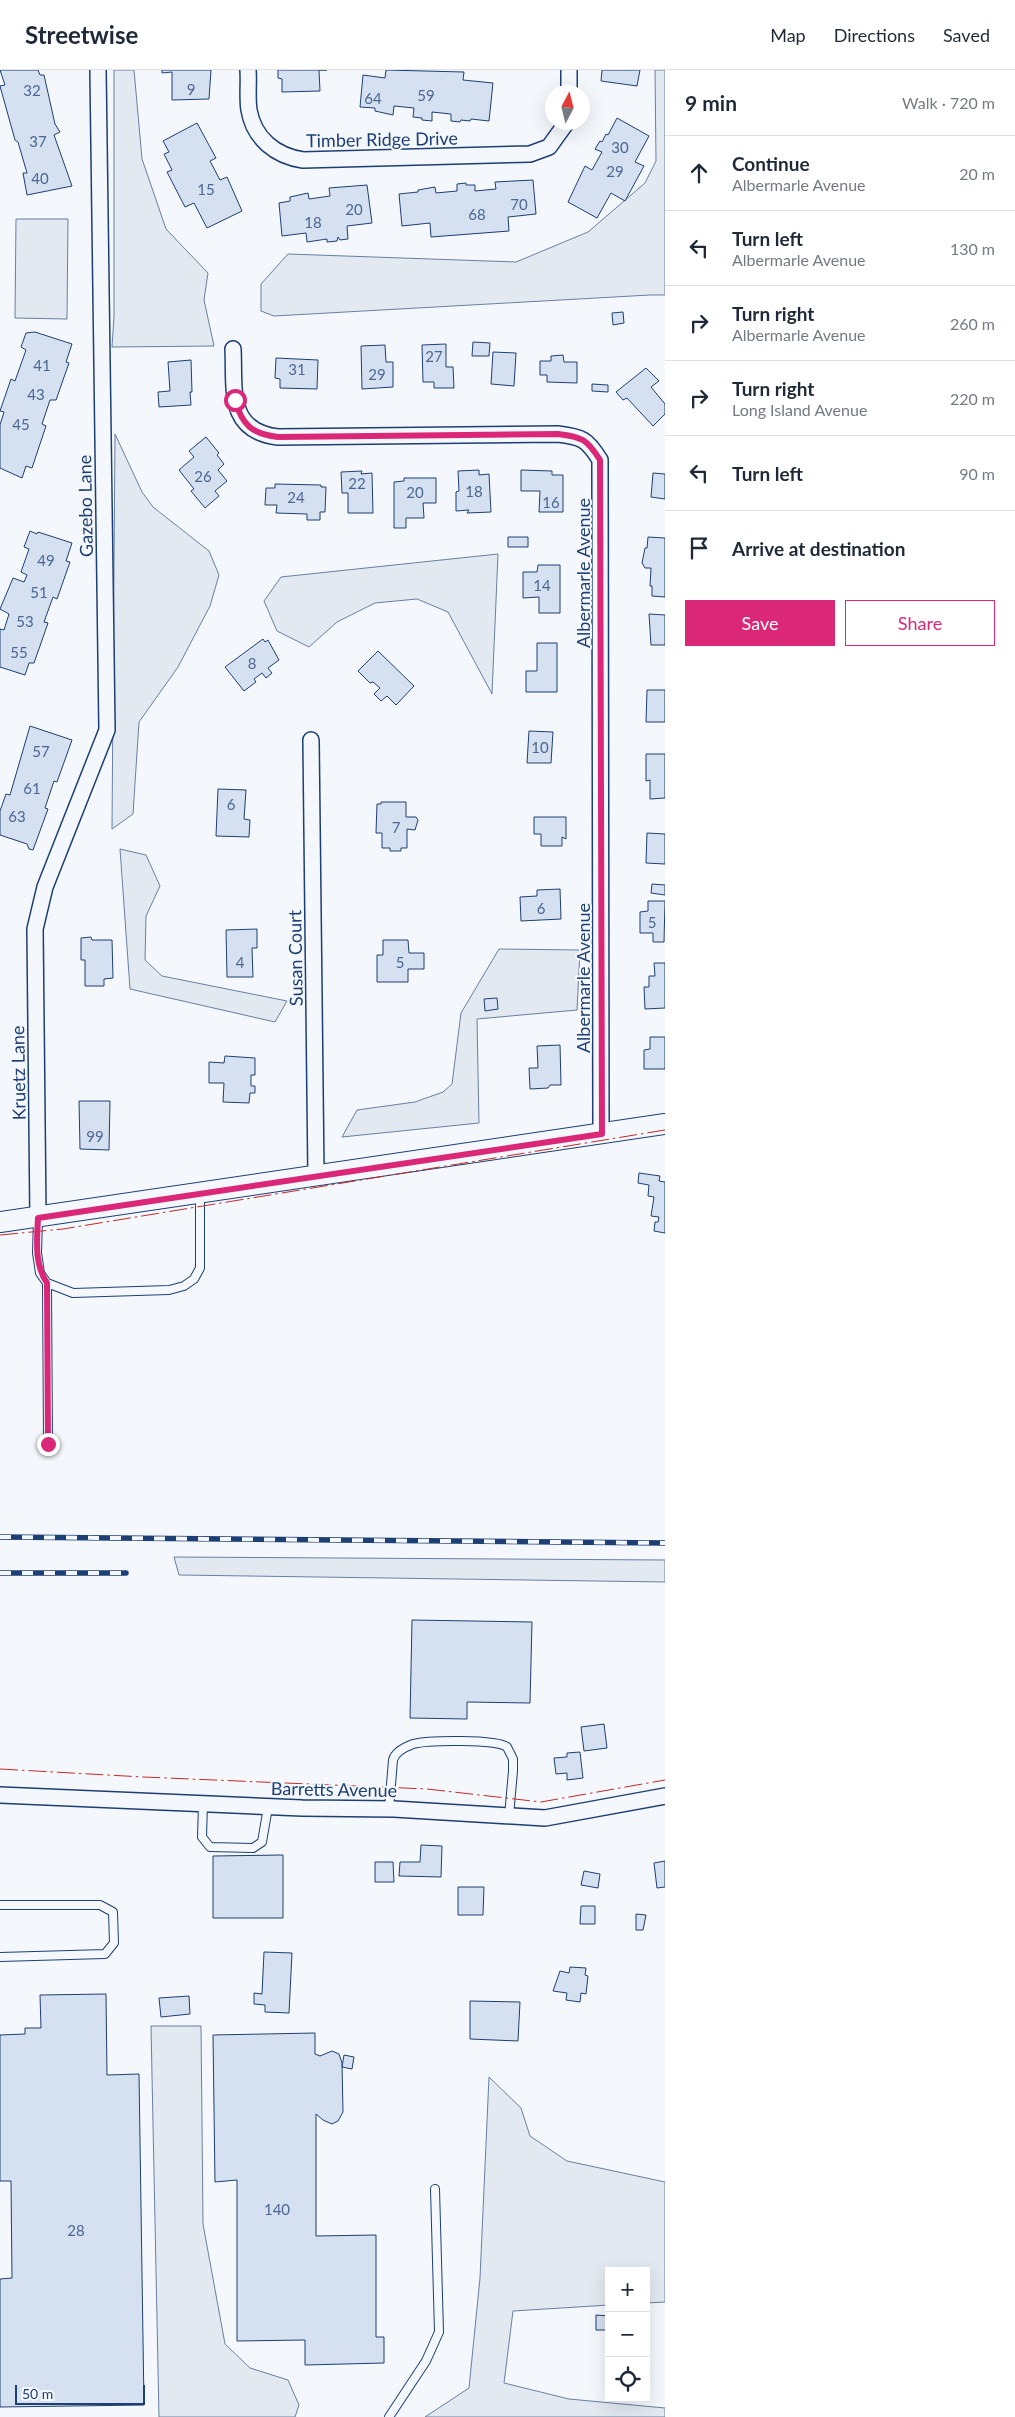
<!DOCTYPE html>
<meta charset="utf-8">
<style>
body{margin:0;font-family:Lato,sans-serif;background:#f6f6f7;color:#1f2937}
.controls{position:absolute;right:15px;bottom:15px;display:grid;overflow:hidden;border-radius:0px;box-shadow:0 5px 20px #0002}
.controls button{width:45px;height:45px;display:grid;place-items:center;padding:0;border:0;border-bottom:1px solid #e0e1e3;background:#fff;color:#1f2937;font:25px sans-serif}
.compass{position:absolute;left:545px;top:15px;width:45px;height:45px;border-radius:50%;background:#fff;box-shadow:0 5px 20px #0002;rotate:7deg}
.scale{position:absolute;left:15px;bottom:12px;width:130px;box-sizing:border-box;padding-left:5px;border:2px solid #1d3f73;border-top:0;font-size:14px;line-height:18px;white-space:nowrap;color:#1d3f73;-webkit-text-stroke:4px #f4f7fb;paint-order:stroke}
.stop{position:absolute;width:15px;height:15px;margin:-11px;border:4px solid #db2777;border-radius:50%;background:#fff}
.stop.end{background:#db2777;border-color:#fff;box-shadow:0 1px 5px #0008}
.list{margin:0;padding:0;list-style:none}
h2{display:flex;justify-content:space-between;align-items:center;height:65px;margin:0;padding:0 20px;font-size:21px}
h2 small{font-size:16px;font-weight:400;color:#747a83}
.list li{display:grid;grid-template-columns:32px 1fr auto;gap:15px;align-items:center;box-sizing:border-box;height:75px;padding:0 20px;border-top:1px solid #e0e1e3}
.list b{display:block;font-size:19px;white-space:nowrap}
.list p{margin:0;font-size:16px;white-space:nowrap;color:#747a83}
.list em{font-size:16px;font-style:normal;color:#747a83}
.actions{display:flex;gap:10px;padding:15px 20px}
.actions a{flex:1;padding:11px 0;border:1px solid #db2777;border-radius:0px;text-align:center;font-size:18px;color:#db2777}
.actions .main{background:#db2777;color:#fff}
.icon{flex:none;width:28px;height:28px;fill:none;stroke:currentColor;stroke-width:2;stroke-linecap:round;stroke-linejoin:round}
.map{position:relative;flex:none;width:665px;height:2347px;overflow:hidden}
header{display:flex;align-items:center;gap:30px;box-sizing:border-box;height:70px;padding:0 25px;background:#fff;border-bottom:1px solid #e0e1e3}
header strong{font-size:24px}
nav{display:flex;gap:28px;margin-inline-start:auto;font-size:18px}
main{display:flex}
aside{flex:1;background:#fff}
.map>svg:first-child{display:block}
.green{fill:#e3e9f0;stroke:#687fa3}
.building{fill:#d5e0f0;stroke:#1d3f73}
.lines{fill:none;stroke-linecap:round;stroke-linejoin:round}
.service-casing{stroke:#1d3f73;stroke-width:10}
.minor-casing{stroke:#1d3f73;stroke-width:18}
.tertiary-casing{stroke:#1d3f73;stroke-width:22}
.service{stroke:#f4f7fb;stroke-width:8}
.minor{stroke:#f4f7fb;stroke-width:15}
.tertiary{stroke:#f4f7fb;stroke-width:20}
.rail-casing{stroke:#1d3f73;stroke-width:5.5}
.rail{stroke:#f4f7fb;stroke-width:4;stroke-dasharray:11;stroke-linecap:butt}
.power{stroke:#c62828;stroke-width:1;stroke-dasharray:18 4 2.5 4;stroke-linecap:butt}
.route{stroke:#db2777;stroke-width:6}
.labels{text-anchor:middle;dominant-baseline:central;stroke-width:4;stroke-linejoin:round;paint-order:stroke}
.number-label{font-size:15px;fill:#4b6792}
.street-label{font-size:18px;fill:#1d3f73;stroke:#f4f7fb}
</style>
<header>
<strong>Streetwise</strong>
<nav><a>Map</a><a>Directions</a><a>Saved</a></nav>
</header>
<main>
<div class="map">
<svg width="665" height="2347" viewBox="0 0 665 2347">
<rect width="100%" height="100%" fill="#f4f7fb"/>
<path class="green" d="M114 0H134L142 89 166 159 208 203 204 230 214 276 112 277 114 246Z
M655 0H665V225H650L274 246 261 241V214L288 184 516 192 588 162 645 113 656 91Z
M16 149H68L67 249 15 248Z
M115 364 142 422 153 437 209 481 219 505 210 536 178 597 139 652 133 744 112 759Z
M498 484 492 624 448 542 417 529 375 533 337 552 309 577 277 561 264 531 281 507Z
M120 779 146 785 160 816 146 846 145 890 162 906 287 931 275 952 130 919Z
M499 879 580 880 577 940 477 949 479 1053 342 1067 357 1040 415 1032 443 1022 452 1014 461 943Z
M174 1487 665 1490V1512L179 1505Z
M151 1956H201L203 2154 225 2274 250 2298 288 2310 299 2335 295 2347H159Z
M489 2007 521 2038 530 2066 567 2091 665 2112V2232L646 2233V2201H609V2235L513 2241 504 2313 569 2329 665 2338V2347H425L469 2318 480 2208Z"/>
<path class="building" d="M0 0H38L40 5H44L55 54 60 62 54 65 72 116 27 125 23 103H27L18 72 15 70 0 16 5 15Z
M162 0H211L209 29 172 30V2L162 3Z
M278 0H327H319L320 21 282 22V9L278 8Z
M386 0 464 2 463 10 493 13 489 51 471 49 470 51 461 50 460 52 451 51V44L432 42V51L422 50V48L413 47 414 38 394 36 393 45 375 41V38L360 37 363 5 385 8Z
M602 0H640L637 16 601 11Z
M617 48 649 66 635 92 644 96 625 131 611 123 597 148 568 132 585 96 592 100 602 82 595 79 600 71 602 72 606 64 608 65Z
M197 53 216 88 210 91 220 110 227 107 242 141 207 158 194 133 185 137 167 102 172 100 164 84 169 82 163 71Z
M533 110 536 144 508 147 509 161 431 167 430 153 402 156 399 124 418 122V120L435 117 436 123 457 121V114L466 113V115H475V121L496 119 495 112Z
M367 115 372 153 347 156 348 169 340 170 338 167 337 171 327 172V169L307 172 306 163 282 166 279 133 290 131V127L308 123 309 129 330 126 329 118Z
M623 242 624 253 613 255 612 243Z
M35 262 72 274 66 292 69 293 56 330H50L42 354 46 356 32 398 26 396 22 408 0 398V355L4 342 0 341 11 309 15 311 26 280 21 277 26 263Z
M473 272 490 273 489 286H472Z
M446 274V297H453L454 318H434V312H423L422 275Z
M385 275 386 292H393V317L362 319 361 276Z
M493 282 516 283 514 316 491 314Z
M563 285 564 292H577V313L547 312V305H540V291H551V286Z
M276 288 318 290 317 319 280 318V309L275 308Z
M191 290 192 322H190L191 335 159 337 158 322 170 321 168 292Z
M646 298 659 311 651 317 665 334V344L653 356 627 328 623 330 616 322Z
M592 314 608 315V322L592 321Z
M206 367 219 383 217 385 224 394 218 400 227 411 215 421 219 426 205 438 191 421 194 419 179 400 194 387 189 381Z
M479 400V405L489 404 491 442 467 443 469 440 456 441V422L459 421 458 401Z
M521 400 552 401V405H563V442H539L540 421H521Z
M362 401 361 404 372 403 373 443H348V423H342L341 402Z
M653 403 665 404V429L651 427Z
M404 408H436V433H423L424 448H406V458H394V412L404 411Z
M275 414 321 415V417H326L325 442H320V450H307V444L276 443 277 435H265L266 418H275Z
M30 461 37 464 38 462 72 473 66 491 70 492 57 529 53 527 44 552 48 553 34 593H29L25 605 0 597V559L4 560 9 544 0 539 13 508 24 512 27 505 21 502 29 479 24 477Z
M508 467H528V477H508Z
M648 467 665 468V527L652 526V516H650L651 498H645L642 493 645 478H647Z
M538 495H560V543H539V527L523 528V502H537Z
M649 544 665 545V575H651Z
M263 569 265 572 268 570 279 590 268 598 272 603 266 608 262 603 254 609 256 612 244 621 225 597Z
M537 573H557V622H526V601H537Z
M378 581 414 616 396 635 387 626 381 631 374 624 380 618 373 612 370 613 358 601Z
M647 620H665V652H646Z
M30 656 72 670 57 712 54 711 45 738 48 739 33 780 29 779 27 774 0 765V741L6 724 10 725Z
M529 661 553 662 551 693H527Z
M646 684H665V728L650 729V710L646 711Z
M218 719 246 720 244 749 250 750 249 767 216 766Z
M381 732H406V747H416L418 750 415 760 407 759V778H401V781H390V778H382V763H376L377 734H381Z
M534 747H566V769L562 767V776H541V764H534Z
M647 763 665 764V794L646 793Z
M652 814 665 815V825L651 823Z
M560 819 561 849 521 851 520 827 537 826V820Z
M648 831H665L664 872H653V863H640V842L648 841Z
M257 859V878H252L253 907H227L226 860Z
M91 867 92 870H112L113 908 104 909V916H85V890H81V868Z
M383 870H408L409 883H424V899H408V912H377V885H383Z
M654 893H665V938L645 939 644 917H649V906H655Z
M497 928 498 939 485 941 484 929Z
M650 967H665V999H644V980L650 979Z
M560 975 561 1015H550L548 1018 530 1019 529 998H538L537 976Z
M225 986 255 988V1005H251V1016H255V1023H250L249 1033 223 1032 224 1013H209V992L224 993Z
M79 1031H110L109 1080 80 1079Z
M639 1103 660 1106 659 1111 665 1112V1163L654 1161 655 1152H658L659 1147 651 1146 654 1127 648 1126 649 1115 638 1113Z
M412 1550 532 1552 530 1633 467 1632V1649L410 1648Z
M604 1654 607 1678 584 1681 581 1657Z
M580 1682 583 1708 567 1710V1703L556 1704 554 1688 567 1687V1683Z
M421 1775 442 1776 441 1807 399 1806 400 1792H420Z
M283 1785V1848H213V1786Z
M665 1791V1817L657 1818 654 1793Z
M375 1792H393L394 1812H375Z
M584 1801 600 1804 598 1818 581 1815Z
M458 1817H484L483 1845H458Z
M581 1836H595V1854H580Z
M636 1844 646 1845 643 1860H636Z
M264 1882 292 1883 289 1943 265 1942V1935L254 1934V1923L262 1924Z
M570 1897 586 1898 585 1905 588 1906 586 1924 581 1923 580 1932 566 1930 567 1923 553 1921 560 1901 569 1903Z
M106 1924 107 2005 139 2004 144 2335 0 2337V2209L12 2208 11 2111H0V1965L25 1964V1958H41L40 1925Z
M189 1926 190 1944 161 1947 159 1928Z
M470 1931 520 1932 518 1971 470 1969Z
M315 1963V1984L320 1986 332 1981 339 1984 342 1993 343 2042 338 2051 332 2054 323 2050 316 2044V2166L376 2165V2267H384V2293L305 2295V2270L237 2271V2110L215 2112 213 1965Z
M344 1985 354 1987 352 1999 342 1997Z
M596 2245 609 2246V2260H596Z"/>
<g class="lines">
<defs>
<path id="service" d="M38 1148 37 1183 40 1203 47 1213 73 1223 169 1220 184 1216 194 1209 200 1198V1123
M47 1213 48 1374
M203 1734 202 1767 210 1777 253 1778 262 1772 268 1737
M389 1739 393 1690C395 1682 405 1677 413 1674 428 1670 496 1669 507 1677L513 1689V1701L509 1746
M0 1835H100L113 1842 114 1873 105 1884 0 1887
M389 2347 426 2291 439 2262 435 2119"/>
<path id="minor" d="M248 0C249 13 247 27 249 40 254 69 276 86 303 90L530 84 549 77 567 52
M569 0V22
M233 279C235 318 226 361 278 367L558 364C582 367 587 369 600 390L601 1064
M311 670 316 1106
M38 1148 35 859 45 817 107 660 98 0
M0 1725 302 1738 394 1739 545 1748 665 1726"/>
<path id="tertiary" d="M0 1152 665 1054"/>
</defs>
<use href="#service" class="service-casing"/>
<use href="#minor" class="minor-casing"/>
<use href="#tertiary" class="tertiary-casing"/>
<use href="#service" class="service"/>
<use href="#minor" class="minor"/>
<use href="#tertiary" class="tertiary"/>
<defs>
<path id="rail" d="M0 1467 665 1473
M0 1503H126"/>
</defs>
<use href="#rail" class="rail-casing"/>
<use href="#rail" class="rail"/>
<path class="power" d="M0 1165 63 1159 665 1060
M0 1699 143 1707 427 1719 541 1732 665 1710"/>
</g>
<g class="lines">
<path class="route" d="M48 1374 47 1213C34 1194 37 1170 38 1148L602 1064 600 390C587 369 582 367 558 364L278 367C252 364 242 355 235 330"/>
</g>
<g class="labels">
<g class="number-label">
<text x="191" y="19">9</text>
<text x="32" y="20">32</text>
<text x="426" y="25">59</text>
<text x="373" y="28">64</text>
<text x="38" y="71">37</text>
<text x="620" y="77">30</text>
<text x="615" y="101">29</text>
<text x="40" y="108">40</text>
<text x="206" y="119">15</text>
<text x="519" y="134">70</text>
<text x="354" y="139">20</text>
<text x="477" y="144">68</text>
<text x="313" y="152">18</text>
<text x="434" y="286">27</text>
<text x="42" y="295">41</text>
<text x="297" y="299">31</text>
<text x="377" y="304">29</text>
<text x="36" y="324">43</text>
<text x="21" y="354">45</text>
<text x="203" y="406">26</text>
<text x="357" y="413">22</text>
<text x="474" y="421">18</text>
<text x="415" y="422">20</text>
<text x="296" y="427">24</text>
<text x="551" y="432">16</text>
<text x="46" y="490">49</text>
<text x="542" y="515">14</text>
<text x="39" y="522">51</text>
<text x="25" y="551">53</text>
<text x="19" y="582">55</text>
<text x="252" y="593">8</text>
<text x="540" y="677">10</text>
<text x="41" y="681">57</text>
<text x="32" y="718">61</text>
<text x="231" y="734">6</text>
<text x="17" y="746">63</text>
<text x="396" y="757">7</text>
<text x="541" y="838">6</text>
<text x="652" y="852">5</text>
<text x="240" y="892">4</text>
<text x="400" y="892">5</text>
<text x="95" y="1066">99</text>
<text x="277" y="2139">140</text>
<text x="76" y="2160">28</text>
</g>
<g class="street-label">
<text transform="translate(382 69) rotate(-1)">Timber Ridge Drive</text>
<text transform="translate(85 436) rotate(-91)">Gazebo Lane</text>
<text transform="translate(583 503) rotate(-90)">Albermarle Avenue</text>
<text transform="translate(295 888) rotate(-91)">Susan Court</text>
<text transform="translate(583 908) rotate(-90)">Albermarle Avenue</text>
<text transform="translate(18 1003) rotate(-91)">Kruetz Lane</text>
<text transform="translate(334 1719) rotate(1)">Barretts Avenue</text>
</g>
</g>
</svg>
<div class="controls">
<button>+</button>
<button>−</button>
<button><svg class="icon" aria-label="locate" viewBox="0 0 24 24"><circle cx="12" cy="12" r="6"/><path d="M12 2v4M12 18v4M2 12h4M18 12h4"/></svg></button>
</div>
<svg class="compass" viewBox="-18 -18 36 36"><path d="M0-13l5 13h-10z" fill="#e53935"/><path d="M0 13l5-13h-10z" fill="#747a83"/></svg>
<div class="scale">50 m</div>
<div class="stop" style="left:235px;top:330px"></div>
<div class="stop end" style="left:48px;top:1374px"></div>
</div>
<aside>
<h2>9 min<small>Walk · 720 m</small></h2>
<ul class="list">
<li><svg class="icon" aria-label="ahead" viewBox="0 0 24 24"><path d="M12 20V5M6 11l6-6 6 6"/></svg><div><b>Continue</b><p>Albermarle Avenue</p></div><em>20 m</em></li>
<li><svg class="icon" aria-label="left" viewBox="0 0 24 24"><path d="M17 20v-9H6M10 6l-5 5 5 5"/></svg><div><b>Turn left</b><p>Albermarle Avenue</p></div><em>130 m</em></li>
<li><svg class="icon" aria-label="right" viewBox="0 0 24 24"><path d="M7 20v-9h11M14 6l5 5-5 5"/></svg><div><b>Turn right</b><p>Albermarle Avenue</p></div><em>260 m</em></li>
<li><svg class="icon" aria-label="right" viewBox="0 0 24 24"><path d="M7 20v-9h11M14 6l5 5-5 5"/></svg><div><b>Turn right</b><p>Long Island Avenue</p></div><em>220 m</em></li>
<li><svg class="icon" aria-label="left" viewBox="0 0 24 24"><path d="M17 20v-9H6M10 6l-5 5 5 5"/></svg><div><b>Turn left</b></div><em>90 m</em></li>
<li><svg class="icon" aria-label="arrive" viewBox="0 0 24 24"><path d="M6 21V4h12l-3 4 3 4H6"/></svg><div><b>Arrive at destination</b></div></li>
</ul>
<div class="actions"><a class="main">Save</a><a>Share</a></div>
</aside>
</main>
